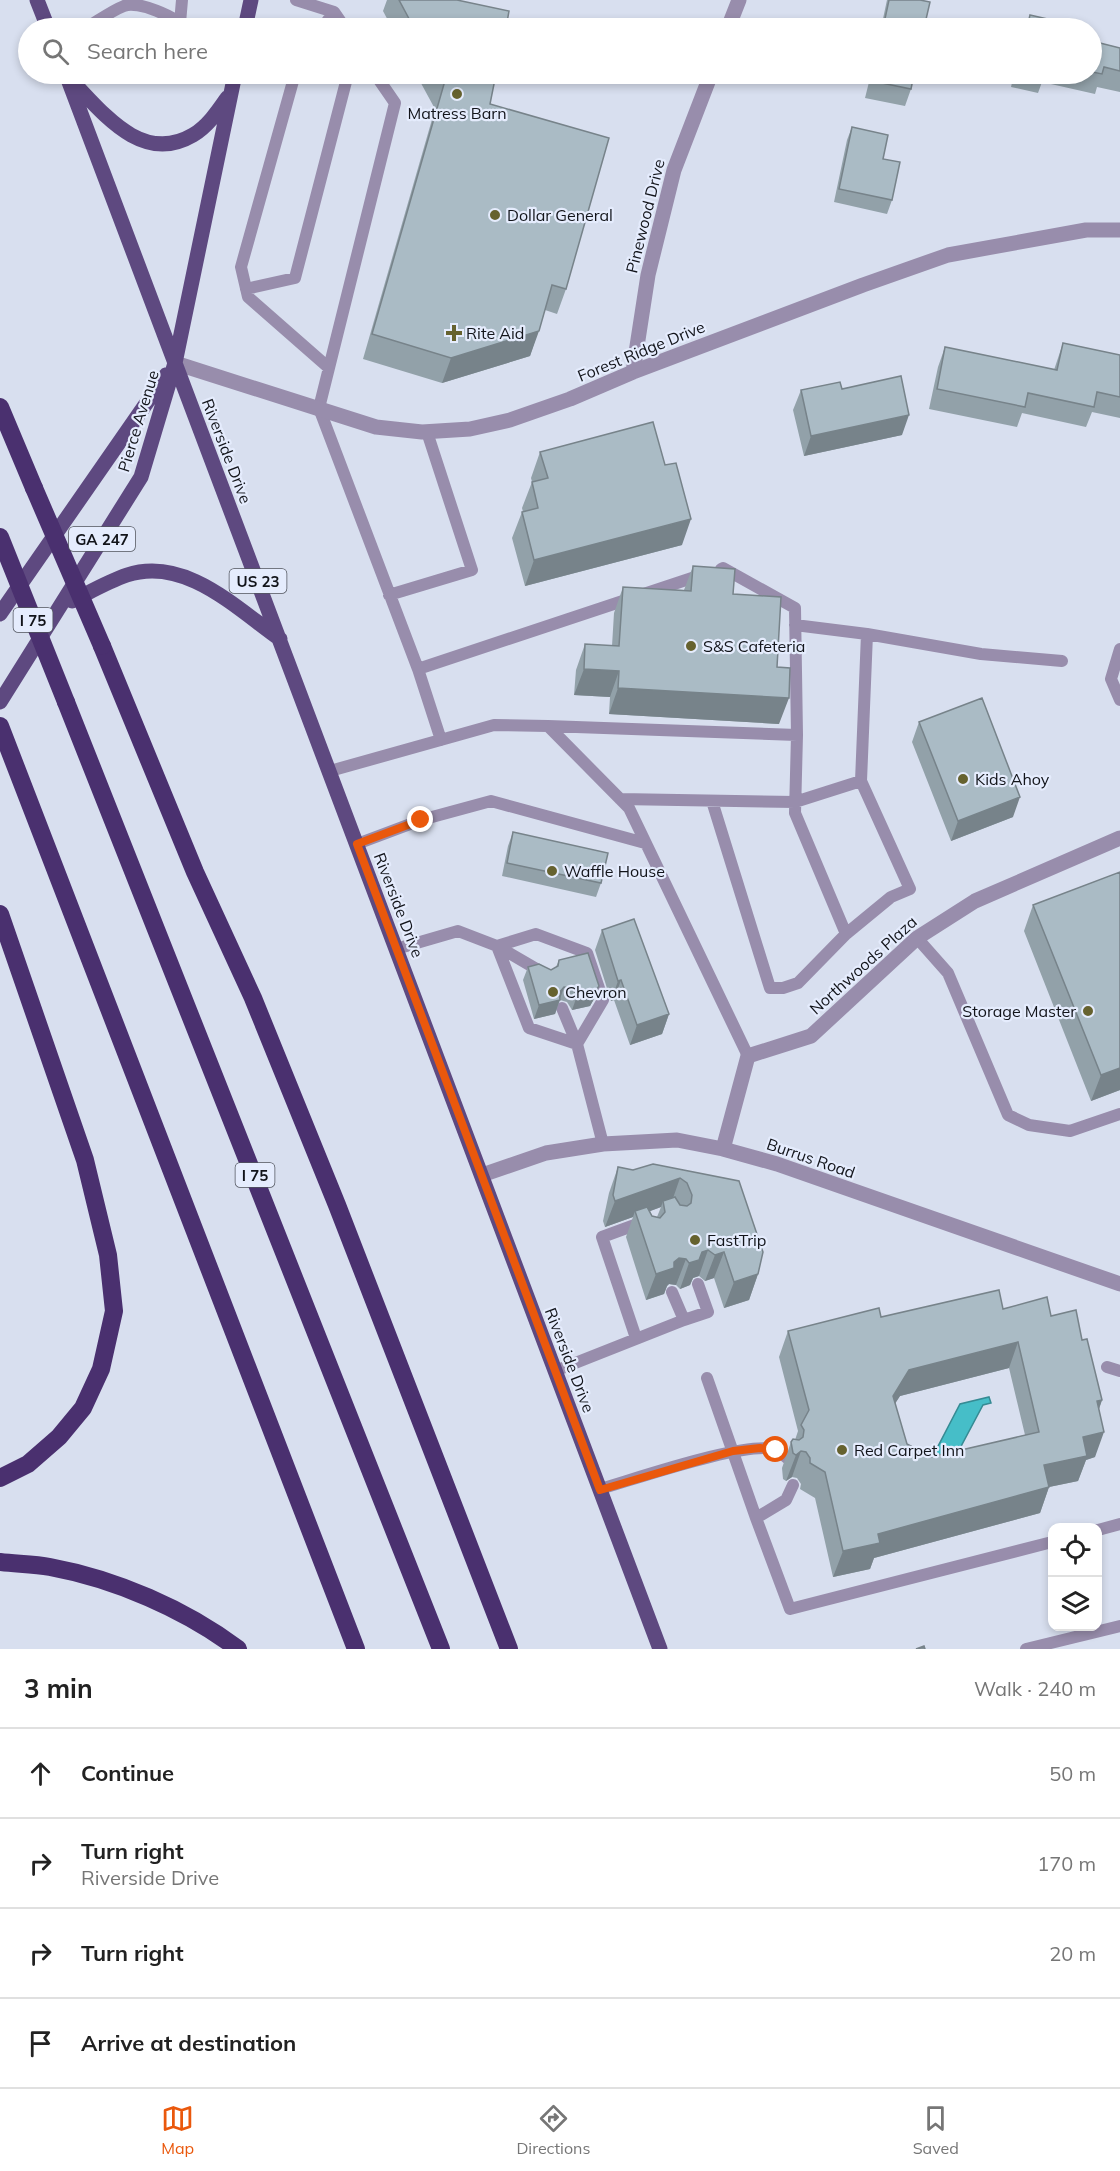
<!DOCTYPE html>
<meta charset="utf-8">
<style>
body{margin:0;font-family:Mulish,sans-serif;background:#f2f2f2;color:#222}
.controls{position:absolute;right:18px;bottom:18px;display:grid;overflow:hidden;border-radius:12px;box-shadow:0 3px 9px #0003}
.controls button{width:54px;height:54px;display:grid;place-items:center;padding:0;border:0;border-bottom:2px solid #e0e0e0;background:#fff;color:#222;font:30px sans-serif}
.stop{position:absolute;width:18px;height:18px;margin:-14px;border:4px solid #ea580c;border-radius:50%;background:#fff}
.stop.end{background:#ea580c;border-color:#fff;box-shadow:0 2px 6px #0008}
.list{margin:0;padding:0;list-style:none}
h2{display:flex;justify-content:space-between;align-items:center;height:78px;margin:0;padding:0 24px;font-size:26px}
h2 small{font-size:20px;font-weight:400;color:#767676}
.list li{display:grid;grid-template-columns:39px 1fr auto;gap:18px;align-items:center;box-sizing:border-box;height:90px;padding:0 24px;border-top:2px solid #e0e0e0}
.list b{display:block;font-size:22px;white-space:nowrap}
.list p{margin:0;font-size:20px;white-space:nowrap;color:#767676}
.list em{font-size:20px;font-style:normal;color:#767676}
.icon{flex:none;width:33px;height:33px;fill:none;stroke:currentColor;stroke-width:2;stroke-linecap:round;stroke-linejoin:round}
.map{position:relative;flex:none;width:1120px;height:1649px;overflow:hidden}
.search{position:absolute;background:#fff;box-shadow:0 3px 9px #0003;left:18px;right:18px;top:18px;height:66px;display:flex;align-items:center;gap:15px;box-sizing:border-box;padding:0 21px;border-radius:33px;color:#767676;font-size:22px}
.sheet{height:438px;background:#fff}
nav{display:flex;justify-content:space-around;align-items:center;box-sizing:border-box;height:84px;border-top:2px solid #e0e0e0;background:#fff;font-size:16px;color:#767676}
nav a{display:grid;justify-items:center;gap:3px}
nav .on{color:#ea580c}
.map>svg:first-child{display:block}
.water{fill:#46bec8;stroke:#368b94;stroke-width:1.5}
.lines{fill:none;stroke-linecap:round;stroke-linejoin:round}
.lane{stroke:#988dac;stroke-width:12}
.street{stroke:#988dac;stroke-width:15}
.primary{stroke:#5e4980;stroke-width:15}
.highway{stroke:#4a306f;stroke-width:18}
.highway-bridge{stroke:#4a306f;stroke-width:18}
.wall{fill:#92a1a9;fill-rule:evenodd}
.shaded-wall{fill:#77838a}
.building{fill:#aabbc5;stroke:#77838a;stroke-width:1.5;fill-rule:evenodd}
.route{stroke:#ea580c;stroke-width:8}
.poi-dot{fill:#66622f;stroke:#e5ecfd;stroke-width:2}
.labels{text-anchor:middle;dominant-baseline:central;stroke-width:4.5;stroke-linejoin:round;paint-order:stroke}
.shield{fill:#e5ecfd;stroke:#51555e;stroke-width:1.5}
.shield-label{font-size:15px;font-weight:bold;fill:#12141a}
.poi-label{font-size:16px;fill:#12141a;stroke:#e5ecfd;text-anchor:start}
.street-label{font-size:16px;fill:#12141a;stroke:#e5ecfd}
</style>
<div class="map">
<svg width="1120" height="1649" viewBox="0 0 1120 1649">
<rect width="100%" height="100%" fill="#d8dfef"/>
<path class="water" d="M989 1397 991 1403 983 1405 959 1450 929 1458 928 1452 936 1450 960 1404Z"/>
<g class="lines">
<path class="lane" d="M296 0 334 12 345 28
M180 23 182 0
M86 28C98 21 111 11 124 6 137 0 177 17 184 28
M322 28 334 12
M295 74 241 267 248 297 329 368
M375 74 395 103 319 408 418 669
M246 289 295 278 348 74
M389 595 472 570 427 432
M795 625 867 634 861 781 910 889 891 897 846 934 795 813 797 735
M867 634 981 654 1062 661
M1120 649 1111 679 1120 700
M548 726 797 735 795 608 723 568 721 569
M441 740 418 669 701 575
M330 771 494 725 548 726 629 808 748 1056
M620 799 795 802 861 781
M712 801 770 988H783L798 983 846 934
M357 844 421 820 491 801 645 843
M536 934 587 953 603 1000 577 1044 529 1028 497 946Z
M917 938 948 973 1008 1115 1029 1125 1070 1131 1120 1114
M396 949 458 931 497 946 545 974
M562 1008 577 1044 603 1144
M684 1320 708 1312 698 1284
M636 1338 602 1237 643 1222V1223
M1107 1367 1120 1371
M555 1371 684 1320 672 1292
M707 1378 756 1518 790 1609 1052 1542
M600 1489C632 1480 750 1439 776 1450 780 1451 784 1456 787 1458
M756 1518 786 1500 793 1485
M1098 1530 1120 1524
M1026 1649 1120 1626"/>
<path class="street" d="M728 28 739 0
M175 363 376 427 422 432 470 429 510 420 570 399 633 372 863 285 948 255 1086 230H1120
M633 372 648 275 674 170 711 74
M723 1149 748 1056 811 1036 917 938 975 901 1120 838
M482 1175 546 1153 603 1144 677 1140 723 1149 777 1164 1120 1284"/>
<path class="primary" d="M37 0 48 28
M245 28 251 0
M66 74 660 1649
M71 80C103 113 142 165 193 135 208 126 218 111 227 98
M72 601C90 592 109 581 127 575 185 556 236 608 280 639
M0 614 166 375
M0 702 141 477 175 363 235 74"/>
<path class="highway" d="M0 407 34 488
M102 646 195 872 253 998 337 1205 509 1649
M66 702 441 1649
M0 726 356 1649
M0 914 85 1160 108 1255 114 1311 101 1369 83 1408 59 1437 28 1464 0 1478
M0 1562C17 1564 34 1564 50 1567 115 1579 185 1609 238 1649"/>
<path class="highway-bridge" d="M34 488 102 646
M0 537 66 702"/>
</g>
<path class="wall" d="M387 0H457L506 28H392L383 11Z
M887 0H920L924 28H881Z
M1092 41 1120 48V92L1097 87 1095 94 1042 82 1038 93 1011 87 1014 74H1092Z
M416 74H496L490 104 566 289 557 314 545 310 530 356 442 383 363 359 435 109Z
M871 74H914L911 89 905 106 865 98Z
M852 127 883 159 892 200 887 214 834 202 847 140Z
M1063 343 1120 355V418L1092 412 1086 427 1022 413 1017 427 929 409 938 367 945 347 1054 370Z
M842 389 902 435 804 456 793 410 801 390Z
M540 452 682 545 525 586 512 538 522 512H523L522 508 532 482 531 478Z
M693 566 733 594 777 667 779 724 609 714 610 697 574 695 576 670 585 644 612 646 614 613 623 587 684 590Z
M919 722 1013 817 951 841 912 742Z
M513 832 601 883 596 897 502 876 508 846Z
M1120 872V1090L1091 1101 1024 931 1033 905Z
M602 930 669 1014 662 1034 630 1045 614 1000 611 1001 595 950Z
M559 960 594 999 590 1006 572 1010 567 1002 560 1000 555 1014 534 1019 523 980 528 967 551 970 556 967Z
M618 1167 633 1170 739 1181 758 1274 749 1300 724 1308 714 1278 705 1281 699 1276 693 1278 690 1285 680 1289 676 1285 669 1284 667 1286 664 1294 646 1300 626 1237 633 1217 605 1227 603 1221 609 1193ZM661 1207 657 1217 652 1216 650 1211Z
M1003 1309 1051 1316 1082 1340 1102 1400 1099 1409 1095 1457 1086 1460 1078 1481 1049 1487 1040 1513 874 1558 870 1569 833 1577 815 1498 800 1489 801 1484 797 1478 792 1477 786 1481 783 1479 782 1468 791 1442 795 1440 798 1431 779 1357 788 1331 881 1317ZM1009 1368 1025 1435 931 1457 907 1444 895 1403 900 1396Z"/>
<path class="shaded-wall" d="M539 331 530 356 442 383 451 358Z
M909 415 902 435 804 456 811 436Z
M691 519 682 545 525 586 534 560Z
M584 669 619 671 610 697 574 695Z
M618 688 789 698 779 724 609 714Z
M1020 797 1013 817 951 841 958 821Z
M621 980 614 1000 611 1001 618 981Z
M599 986 594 999 590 1006 572 1010 577 996Z
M564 987 555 1014 534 1019 539 1005 559 993Z
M669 1014 662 1034 630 1045 637 1025Z
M1120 1068V1090L1091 1101 1101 1075Z
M680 1178 671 1204 663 1201 661 1207 637 1216 635 1211 633 1217 605 1227 615 1201Z
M708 1250 699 1276 693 1278 690 1285 680 1289 689 1263 702 1252Z
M724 1252 714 1278 705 1281 715 1255Z
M679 1258 686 1259 676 1285 669 1284 667 1286 664 1294 646 1300 656 1274Z
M758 1274 749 1300 724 1308 734 1282Z
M1018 1342 1009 1368 900 1396 884 1421 893 1396 909 1370Z
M1102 1400 1093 1426 1097 1401Z
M1104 1432 1095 1457 1086 1460 1078 1481 1049 1487 1040 1513 874 1558 870 1569 833 1577 843 1551 878 1534 1044 1465 1083 1437Z
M801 1451 792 1477 786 1481 796 1455Z"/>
<path class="building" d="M399 0H457L509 11 506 28H414Z
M889 0H920L930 2 924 28H883Z
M1030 15 1087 28H1027Z
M1092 41 1120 48V71L1104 67 1102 74 1092 72Z
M438 74H496L490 104 609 138 566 289 552 285 539 331 451 358 372 334 444 84Z
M873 74H914L911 89 872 81Z
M852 127 888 135 883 159 900 162 892 200 839 189Z
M1063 343 1120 355V397L1097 392 1094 407 1028 393 1025 407 937 389 945 347 1057 370Z
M901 376 909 415 811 436 801 390 840 382 842 389Z
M653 422 665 465 676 463 691 519 534 560 522 512 538 508 532 482 548 478 540 452Z
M693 566 735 569 733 594 781 597 777 667 790 668 789 698 618 688 619 671 584 669 585 644 619 646 623 587 691 591Z
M982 698 1020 797 958 821 919 722Z
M513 832 608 853 601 883 507 863Z
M1120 872V1068L1101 1075 1033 905Z
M634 919 669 1014 637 1025 621 980 618 981 602 930Z
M588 953 599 986 595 992 577 996 572 988 564 987 559 993 560 1000 539 1005 528 967 539 964 551 970 558 966 559 960Z
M653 1164 739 1181 763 1252 758 1274 734 1282 724 1252 715 1255 708 1250 702 1252 699 1260 689 1263 686 1259 679 1258 674 1262V1268L656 1274 635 1211 647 1207 652 1216 660 1218 665 1212 663 1201 675 1197 680 1205 687 1206 691 1203 692 1195 687 1183 680 1178 615 1201 613 1195 618 1167 633 1170Z
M999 1290 1003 1309 1047 1297 1051 1316 1076 1310 1082 1340 1087 1339 1102 1400 1097 1401 1104 1432 1083 1437 1087 1456 1044 1465 1049 1487 878 1534 880 1543 843 1551 825 1472 810 1463V1458L806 1452 801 1451 796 1455 793 1453 791 1442 793 1439 799 1440 803 1437 804 1430 801 1425 809 1410 788 1331 879 1308 881 1317ZM1018 1342 1039 1432 931 1457 907 1444 893 1396 909 1370Z
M924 1646 925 1649H916Z"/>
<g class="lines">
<path class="route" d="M421 820 357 844 600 1490 733 1451 760 1448 776 1450"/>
</g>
<g class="poi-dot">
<circle cx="457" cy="94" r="6"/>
<circle cx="495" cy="215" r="6"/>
<path d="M451 324h6v6h6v6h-6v6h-6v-6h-6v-6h6z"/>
<circle cx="691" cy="646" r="6"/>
<circle cx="963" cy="779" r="6"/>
<circle cx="552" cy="871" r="6"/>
<circle cx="553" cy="992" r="6"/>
<circle cx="1088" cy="1011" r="6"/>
<circle cx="695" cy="1240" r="6"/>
<circle cx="842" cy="1450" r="6"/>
</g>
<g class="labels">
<g class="shield">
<rect x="69" y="527" width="66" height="24" rx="4.5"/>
<rect x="229.5" y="569" width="57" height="24" rx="4.5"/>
<rect x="13.5" y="608" width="39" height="24" rx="4.5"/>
<rect x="235.5" y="1163" width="39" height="24" rx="4.5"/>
</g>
<g class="shield-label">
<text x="102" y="539">GA 247</text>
<text x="258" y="581">US 23</text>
<text x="33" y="620">I 75</text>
<text x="255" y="1175">I 75</text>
</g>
<g class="poi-label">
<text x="457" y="113" text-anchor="middle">Matress Barn</text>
<text x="507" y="215">Dollar General</text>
<text x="466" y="333">Rite Aid</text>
<text x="703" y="646">S&amp;S Cafeteria</text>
<text x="975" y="779">Kids Ahoy</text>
<text x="564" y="871">Waffle House</text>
<text x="565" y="992">Chevron</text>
<text x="1076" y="1011" text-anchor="end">Storage Master</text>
<text x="707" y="1240">FastTrip</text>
<text x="854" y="1450">Red Carpet Inn</text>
</g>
<g class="street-label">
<text transform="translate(645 216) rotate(-76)">Pinewood Drive</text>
<text transform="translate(641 351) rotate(-22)">Forest Ridge Drive</text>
<text transform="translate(138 421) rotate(-73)">Pierce Avenue</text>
<text transform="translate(227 451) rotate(69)">Riverside Drive</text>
<text transform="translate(399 905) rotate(69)">Riverside Drive</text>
<text transform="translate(863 965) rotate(-42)">Northwoods Plaza</text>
<text transform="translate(811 1158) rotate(19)">Burrus Road</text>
<text transform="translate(570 1360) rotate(69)">Riverside Drive</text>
</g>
</g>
</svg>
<div class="controls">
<button><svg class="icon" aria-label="locate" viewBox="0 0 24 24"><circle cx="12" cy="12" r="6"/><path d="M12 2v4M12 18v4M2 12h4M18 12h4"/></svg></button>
<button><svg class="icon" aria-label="layers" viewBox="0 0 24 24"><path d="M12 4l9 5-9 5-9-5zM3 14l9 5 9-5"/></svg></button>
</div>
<div class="stop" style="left:776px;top:1450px"></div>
<div class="stop end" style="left:421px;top:820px"></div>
<div class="search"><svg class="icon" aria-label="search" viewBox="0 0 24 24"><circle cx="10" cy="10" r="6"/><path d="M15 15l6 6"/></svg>Search here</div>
</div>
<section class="sheet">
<h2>3 min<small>Walk · 240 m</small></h2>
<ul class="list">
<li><svg class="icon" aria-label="ahead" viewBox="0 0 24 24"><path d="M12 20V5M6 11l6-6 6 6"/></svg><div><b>Continue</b></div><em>50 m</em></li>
<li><svg class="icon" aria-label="right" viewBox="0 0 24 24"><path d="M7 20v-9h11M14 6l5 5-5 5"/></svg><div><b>Turn right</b><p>Riverside Drive</p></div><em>170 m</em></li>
<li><svg class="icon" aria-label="right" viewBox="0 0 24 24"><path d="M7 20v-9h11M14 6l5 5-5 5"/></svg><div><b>Turn right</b></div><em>20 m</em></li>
<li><svg class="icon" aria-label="arrive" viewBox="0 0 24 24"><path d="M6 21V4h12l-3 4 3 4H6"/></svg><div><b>Arrive at destination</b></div></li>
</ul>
</section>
<nav>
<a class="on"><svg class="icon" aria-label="map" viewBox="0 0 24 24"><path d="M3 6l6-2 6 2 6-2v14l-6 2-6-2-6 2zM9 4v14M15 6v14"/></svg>Map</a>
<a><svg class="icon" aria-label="directions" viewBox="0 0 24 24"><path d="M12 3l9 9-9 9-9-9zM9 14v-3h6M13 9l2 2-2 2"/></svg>Directions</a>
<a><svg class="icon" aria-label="saved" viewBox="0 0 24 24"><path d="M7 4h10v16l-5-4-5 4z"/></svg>Saved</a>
</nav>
